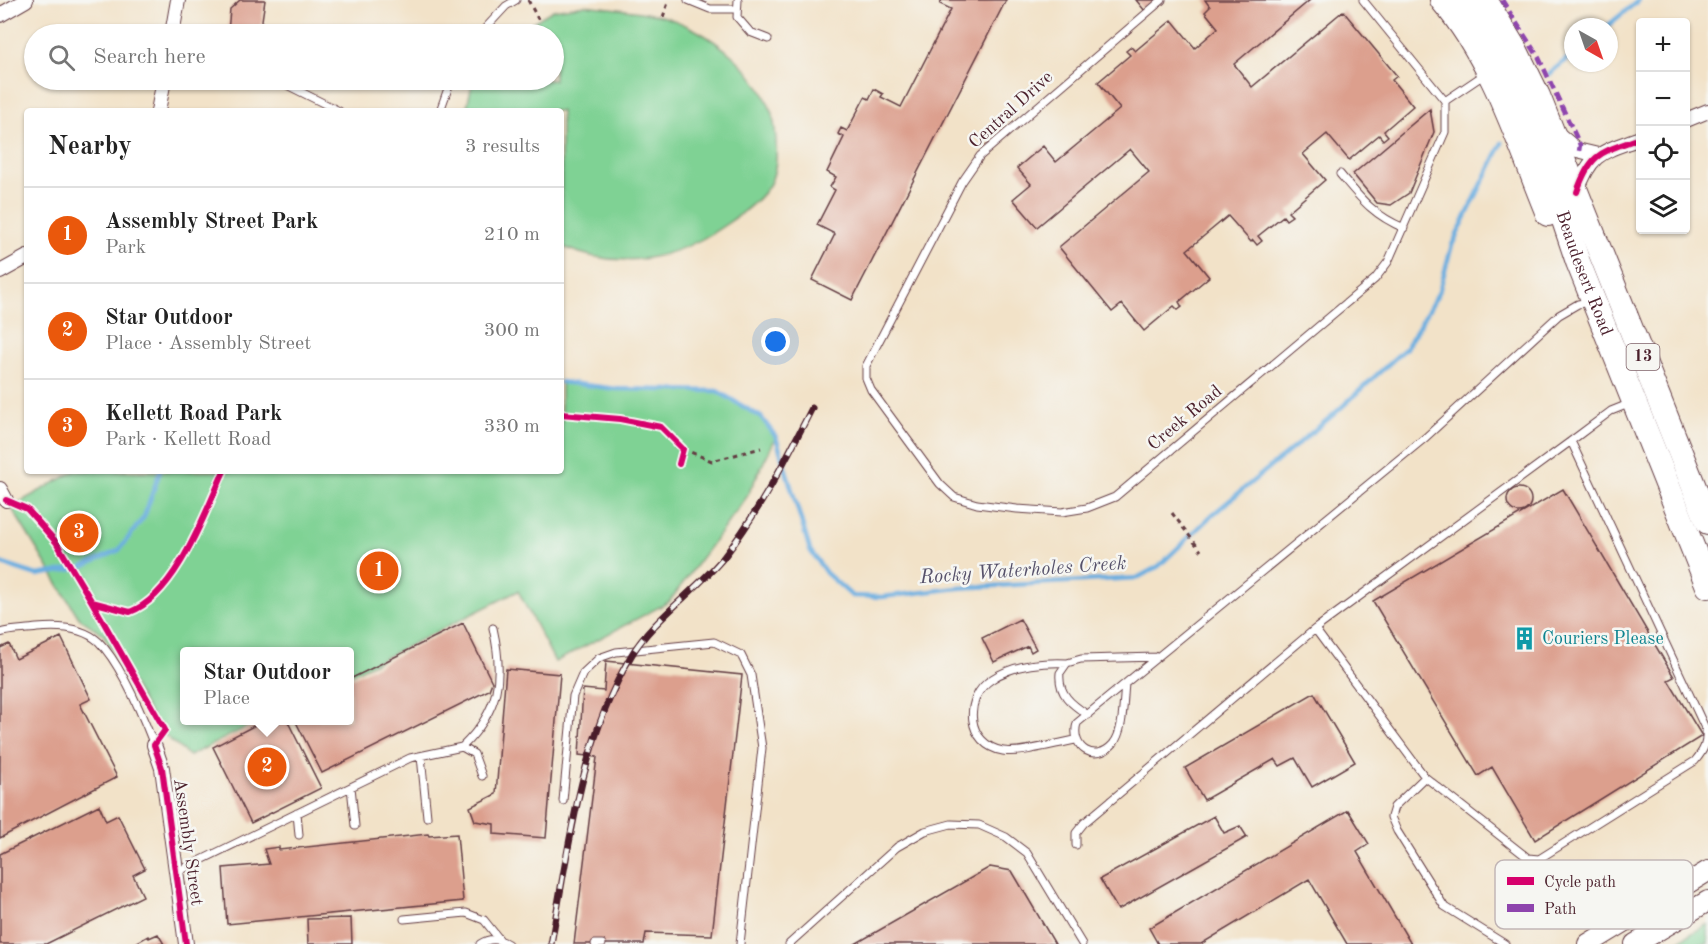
<!DOCTYPE html>
<meta charset="utf-8">
<style>
body{margin:0;font-family:"Old Standard TT",serif;background:#f2f2f2;color:#222}
.controls{position:absolute;right:18px;top:18px;display:grid;overflow:hidden;border-radius:6px;box-shadow:0 2px 4px #0004}
.controls button{width:54px;height:54px;display:grid;place-items:center;padding:0;border:0;border-bottom:2px solid #e0e0e0;background:#fff;color:#222;font:30px sans-serif}
.compass{position:absolute;left:1564px;top:18px;width:54px;height:54px;border-radius:50%;background:#fff;box-shadow:0 2px 4px #0004;rotate:140deg}
.you{position:absolute;left:776px;top:342px;width:21px;height:21px;margin:-15px;border:4px solid #fff;border-radius:50%;background:#1a73e8;box-shadow:0 0 0 9px #1a73e833}
.badge{display:grid;place-items:center;width:39px;height:39px;border-radius:50%;background:#ea580c;color:#fff;font-size:20px;font-weight:700}
.pin{position:absolute;translate:-50% -50%;border:3px solid #fff;box-shadow:0 2px 6px #0006}
.popup{position:absolute;left:180px;top:647px;width:174px;height:78px;box-sizing:border-box;display:grid;place-content:center;border-radius:6px;background:#fff;filter:drop-shadow(0 2px 4px #0005);font-size:20px;white-space:nowrap;color:#767676}
.popup b{font-size:22px;color:#222}
.popup::after{content:'';position:absolute;left:50%;top:100%;margin-left:-12px;border:12px solid transparent;border-top-color:#fff}
.list{margin:0;padding:0;list-style:none}
h2{display:flex;justify-content:space-between;align-items:center;height:78px;margin:0;padding:0 24px;font-size:26px}
h2 small{font-size:20px;font-weight:400;color:#767676}
.list li{display:grid;grid-template-columns:39px 1fr auto;gap:18px;align-items:center;box-sizing:border-box;height:96px;padding:0 24px;border-top:2px solid #e0e0e0}
.list b{display:block;font-size:22px;white-space:nowrap}
.list p{margin:0;font-size:20px;white-space:nowrap;color:#767676}
.list em{font-size:20px;font-style:normal;color:#767676}
.icon{flex:none;width:33px;height:33px;fill:none;stroke:currentColor;stroke-width:2;stroke-linecap:round;stroke-linejoin:round}
.map{position:relative;flex:none;width:1708px;height:944px;overflow:hidden}
.search{position:absolute;background:#fff;box-shadow:0 2px 4px #0004;left:24px;top:24px;width:540px;height:66px;display:flex;align-items:center;gap:15px;box-sizing:border-box;padding:0 21px;border-radius:33px;color:#767676;font-size:22px}
.panel{position:absolute;background:#fff;box-shadow:0 2px 4px #0004;left:24px;top:108px;width:540px;height:366px;border-radius:6px}
.map>svg:first-child{display:block}
.green{fill:#7fd294;stroke:#647860;stroke-width:1.5}
.lines{fill:none;stroke-linecap:round;stroke-linejoin:round}
.stream{stroke:#6baee0;stroke-width:4.5}
.building{fill:#dc9f8d}
.service-casing{stroke:#633c43;stroke-width:9}
.minor-casing{stroke:#633c43;stroke-width:16}
.secondary-casing{stroke:#633c43;stroke-width:22}
.trunk-casing{stroke:#633c43;stroke-width:26}
.path{stroke:#633c43;stroke-width:3;stroke-dasharray:4.5 4.5;stroke-linecap:butt}
.service{stroke:#fff;stroke-width:7}
.minor{stroke:#fff;stroke-width:14}
.secondary{stroke:#fff;stroke-width:20}
.trunk{stroke:#fff;stroke-width:24}
.rail-casing{stroke:#4a1f2b;stroke-width:7}
.rail{stroke:#f6f6f2;stroke-width:4.5;stroke-dasharray:14;stroke-linecap:butt}
.quiet{stroke:#8e44ad;stroke-width:4.5;stroke-dasharray:9 4.5;stroke-linecap:butt}
.cycleway-casing{stroke:#f6f6f2;stroke-width:10}
.cycleway{stroke:#d6006c;stroke-width:6}
.labels{text-anchor:middle;dominant-baseline:central;stroke-width:5;stroke-linejoin:round;paint-order:stroke}
.shield{fill:#f6f6f2;stroke:#7e6067;stroke-width:1.5}
.shield-label{font-size:16px;font-weight:bold;fill:#4a1f2b}
.street-label{font-size:18px;fill:#4a1f2b;stroke:#f6f6f2}
.culture-label{font-size:18px;fill:#0d838f;stroke:#f6f6f2;text-anchor:start}
.water-label{font-size:20px;font-style:italic;fill:#56516a;stroke:#f6f6f2}
.key{fill:#f6f6f2;stroke:#c2b6b6;stroke-width:1.5}
.key-label{font-size:16px;fill:#4a1f2b}
</style>
<div class="map">
<svg width="1708" height="944" viewBox="0 0 1708 944">
<rect width="100%" height="100%" fill="#f6f6f2"/>
<filter id="ink" filterUnits="userSpaceOnUse"><feTurbulence type="fractalNoise" baseFrequency=".0167" numOctaves="2"/><feDisplacementMap in="SourceGraphic" scale="12" xChannelSelector="R" yChannelSelector="G"/><feConvolveMatrix kernelMatrix="1 2 1 2 8 2 1 2 1" color-interpolation-filters="sRGB"/></filter>
<filter id="wash" filterUnits="userSpaceOnUse"><feTurbulence type="fractalNoise" baseFrequency=".008" numOctaves="4" result="noise"/><feDisplacementMap in="SourceGraphic" scale="24" xChannelSelector="R" yChannelSelector="G"/><feGaussianBlur stdDeviation="1.35" result="paint"/><feColorMatrix in="noise" values="0 0 0 0 0 0 0 0 0 0 0 0 0 0 0 0 0 1.4 0 .05"/><feComposite in="paint" operator="in"/></filter>
<g filter="url(#wash)">
<rect width="100%" height="100%" fill="#f2e2c8"/>
<path class="green" d="M585 5C609 8 634 10 657 15 708 27 769 75 775 129 777 146 778 172 768 187 759 201 741 214 728 223 677 259 620 272 561 246V111H466L473 80H554V34H513L553 10Z
M561 382 617 389 717 391 761 417 776 437 746 498 669 602 555 662 518 591 350 675V652H184V720L259 721 189 756 161 732 103 634 79 618 11 507 75 471H561Z
M1708 924V944H1673Z"/>
<g class="lines">
<path class="stream" d="M1606 27 1639 0
M1549 74 1573 54
M561 382 617 389 717 391 761 417 776 437 810 550 826 573 852 596 882 597 958 588 1137 578 1159 566 1212 515 1333 415 1406 348 1439 292 1452 245 1502 143
M0 563 37 575 80 568 119 550 144 517 160 471"/>
</g>
<g id="blocks">
<path class="building" d="M240 0H265L260 34 228 33 230 9Z
M942 0H1006L852 300 812 280 835 234 817 225 835 190 830 187 836 177 827 172 844 137 838 134 841 128 847 131 865 97 869 99 874 89 883 94 881 97 901 107 951 9 940 4Z
M1136 0H1158L1145 11Z
M1205 0H1310L1234 64 1252 87 1343 11 1397 76 1392 80 1413 106 1384 131 1388 136 1383 140 1379 135 1349 160 1327 134 1303 154 1325 180 1288 212 1292 216 1286 220 1283 216 1258 236 1262 241 1257 245 1253 240 1251 242 1228 216 1187 250 1209 277 1179 302 1182 307 1178 310 1174 306 1144 331 1122 304 1112 312 1059 247 1149 172 1130 149 1037 227 1013 199 1031 184 1017 168 1043 146 1056 162 1120 109 1098 82 1130 55 1126 51 1131 47 1135 51 1172 20 1195 48 1218 28 1205 12 1210 7Z
M1430 109 1434 132 1409 193 1391 205 1377 203 1353 174Z
M1507 500a12 12 0 1 1 24 0a12 12 0 1 1-24 0Z
M1563 489 1674 677 1668 680 1702 736 1535 840 1492 767 1478 776 1373 601Z
M1020 619 1036 649 1031 652 1028 646 994 662 982 638Z
M463 623 492 682 489 690 322 773 295 720H350V679Z
M61 637 91 699 80 704 117 777 0 838V648L9 644 16 659Z
M606 661 742 675 712 935 646 933 644 944H574L597 757 579 755 583 689 604 691Z
M506 669 560 674 546 838 494 834V824L475 821 470 807 496 794Z
M1314 693 1355 762 1312 787 1295 758 1280 766 1275 759 1204 800 1185 768Z
M265 720H287L321 788 251 823 213 747Z
M99 805 106 821 118 815 145 869 133 875 143 896 46 944H0V854Z
M1348 810 1369 844 1357 852 1411 944H1347L1309 879 1201 944H1158L1149 928Z
M1214 816 1224 833 1240 826 1247 837 1118 910 1100 879Z
M428 834 429 836 457 834 463 901 227 924 223 868 269 864 264 849 279 847V850Z
M990 867 1012 871 1055 944H855Z
M351 918 352 944H308L307 919Z
M158 934 164 944H134L148 936 149 938Z"/>
</g>
</g>
<g filter="url(#ink)">
<use href="#blocks" fill-opacity="0" stroke="#633c43" stroke-width="1.5"/>
<g class="lines">
<defs>
<path id="service" d="M688 0 710 9H737
M738 0 737 17 750 32 768 39
M1162 0 980 156 962 182 866 366V378L871 390 940 484 954 497 977 504 1017 509 1062 512 1087 508 1115 497 1375 279 1388 262 1445 132V101
M1363 0 1445 101
M480 34 506 6 516 0
M277 80 339 111
M1445 101 1485 74
M440 111 451 80
M1340 174C1361 199 1373 215 1404 228
M1571 441 1706 730C1707 744 1704 750 1695 761L1539 859 1528 858 1425 777 1315 629 1571 441 1611 411 1631 403
M0 633C11 629 25 630 37 628 57 626 83 627 99 642 120 663 143 717 154 745
M1067 663C1042 662 1014 664 992 679 962 698 967 745 1003 751 1021 754 1057 743 1076 740
M1125 684C1123 701 1124 731 1113 744 1095 764 1070 748 1077 723L1426 437 1559 315 1578 304 1589 302
M1088 715C1071 704 1058 694 1060 673L1067 663 1081 659 1157 657
M462 747C500 710 504 677 493 628
M421 756 427 817
M1425 777 1394 807 1391 817 1397 831 1444 906 1505 944
M351 787 355 826
M563 801 573 696 583 673 599 658 616 652 714 642 741 655 751 675 762 748 740 944
M297 813 299 835
M1076 845V833L1084 823 1315 629
M177 872 410 758 462 747 474 754 482 776
M404 919 466 913 484 920 500 940
M480 944C489 938 498 938 508 944
M595 944H602
M789 944 897 847 925 831 951 824 979 825 1006 837 1027 853 1082 944"/>
<path id="minor" d="M0 15 26 0
M172 34 178 0
M158 111 164 80
M1686 120 1708 111
M1556 132 1577 150 1598 155
M1577 192C1591 151 1603 152 1640 138
M0 272 27 257
M0 489 6 500
M154 745 162 768 186 944"/>
<path id="secondary" d="M1588 944 1708 871
M1635 944 1708 901"/>
<g id="trunk">
<path d="M1442 0C1494 61 1518 141 1548 214"/>
<path id="s1" d="M1463 0 1506 69 1535 134 1578 262 1708 586"/>
<path d="M1485 0 1516 51 1538 96 1708 522"/>
</g>
</defs>
<use href="#service" class="service-casing"/>
<use href="#minor" class="minor-casing"/>
<use href="#secondary" class="secondary-casing"/>
<use href="#trunk" class="trunk-casing"/>
<path class="path" d="M528 0 538 19
M663 17 669 0
M683 449 712 461 761 448
M1172 513 1201 551"/>
<use href="#service" class="service"/>
<use href="#minor" class="minor"/>
<use href="#secondary" class="secondary"/>
<use href="#trunk" class="trunk"/>
<defs>
<path id="rail" d="M551 944C569 847 580 743 631 656 651 621 697 590 724 557 759 512 786 459 812 408"/>
</defs>
<use href="#rail" class="rail-casing"/>
<use href="#rail" class="rail"/>
<path class="quiet" d="M1502 0 1539 58 1580 145 1579 151"/>
<defs>
<path id="cycleway" d="M1577 192C1591 151 1603 152 1640 138
M561 414 620 419 661 427 683 449 679 464
M6 500 27 509 56 542 92 602 130 612C176 595 205 513 224 471
M92 602 165 730 154 745 162 768 186 944"/>
</defs>
<use href="#cycleway" class="cycleway-casing"/>
<use href="#cycleway" class="cycleway"/>
</g>
</g>
<defs>
<symbol id="building-bare" viewBox="-9 -9 18 18"><path d="M-4-6H4V6H1V3H-1V6H-4ZM-2.5-4.3h1.7v1.8h-1.7ZM.8-4.3h1.7v1.8H.8ZM-2.5-1h1.7V.8h-1.7ZM.8-1h1.7V.8H.8Z" fill="#0f9aa8" stroke="#f6f6f2" stroke-width="2.5" paint-order="stroke"/></symbol>
</defs>
<g fill-rule="evenodd">
<use href="#building-bare" x="1508" y="622" width="33" height="33"/>
</g>
<g class="labels">
<rect class="shield" x="1626.5" y="344" width="33" height="26" rx="4.5"/>
<g class="shield-label">
<text x="1643" y="357">13</text>
</g>
<g class="street-label">
<text transform="translate(1011 110) rotate(-42)">Central Drive</text>
<text stroke="none"><textPath href="#s1" startOffset="300">Beaudesert Road</textPath></text>
<text transform="translate(1185 418) rotate(-40)">Creek Road</text>
<text transform="translate(188 842) rotate(82)">Assembly Street</text>
</g>
<g class="culture-label">
<text x="1542" y="639">Couriers Please</text>
</g>
<g class="water-label">
<text transform="translate(1023 571) rotate(-4)">Rocky Waterholes Creek</text>
</g>
</g>
<rect x="1495" y="860" width="198" height="69" rx="9" class="key"/>
<rect x="1507" y="877" width="27" height="8" fill="#d6006c"/>
<rect x="1507" y="904" width="27" height="8" fill="#8e44ad"/>
<g class="key-label">
<text x="1544" y="887">Cycle path</text>
<text x="1544" y="914">Path</text>
</g>
</svg>
<div class="controls">
<button>+</button>
<button>−</button>
<button><svg class="icon" aria-label="locate" viewBox="0 0 24 24"><circle cx="12" cy="12" r="6"/><path d="M12 2v4M12 18v4M2 12h4M18 12h4"/></svg></button>
<button><svg class="icon" aria-label="layers" viewBox="0 0 24 24"><path d="M12 4l9 5-9 5-9-5zM3 14l9 5 9-5"/></svg></button>
</div>
<svg class="compass" viewBox="-18 -18 36 36"><path d="M0-13l5 13h-10z" fill="#e53935"/><path d="M0 13l5-13h-10z" fill="#767676"/></svg>
<div class="you"></div>
<div class="pin badge" style="left:379px;top:571px">1</div>
<div class="pin badge" style="left:267px;top:767px">2</div>
<div class="popup"><b>Star Outdoor</b>Place</div>
<div class="pin badge" style="left:79px;top:533px">3</div>
<div class="search"><svg class="icon" aria-label="search" viewBox="0 0 24 24"><circle cx="10" cy="10" r="6"/><path d="M15 15l6 6"/></svg>Search here</div>
<section class="panel">
<h2>Nearby<small>3 results</small></h2>
<ul class="list">
<li><span class="badge">1</span><div><b>Assembly Street Park</b><p>Park</p></div><em>210 m</em></li>
<li><span class="badge">2</span><div><b>Star Outdoor</b><p>Place · Assembly Street</p></div><em>300 m</em></li>
<li><span class="badge">3</span><div><b>Kellett Road Park</b><p>Park · Kellett Road</p></div><em>330 m</em></li>
</ul>
</section>
</div>
